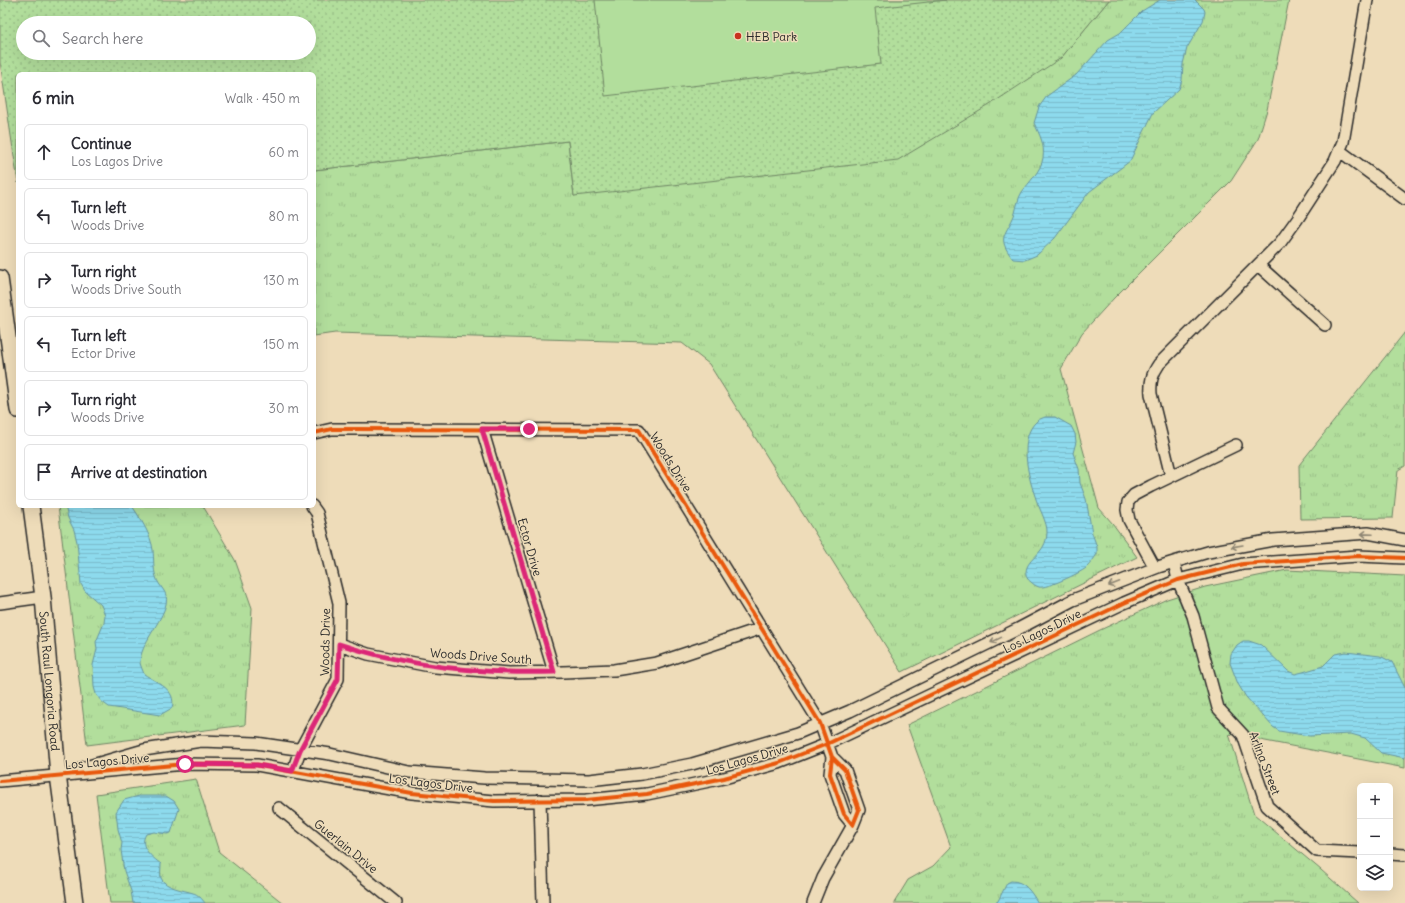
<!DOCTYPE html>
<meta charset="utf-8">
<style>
body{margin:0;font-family:Delius,sans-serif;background:#f7f7f7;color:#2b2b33}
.controls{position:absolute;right:12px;bottom:12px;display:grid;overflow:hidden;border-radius:6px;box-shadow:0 4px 16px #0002}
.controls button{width:36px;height:36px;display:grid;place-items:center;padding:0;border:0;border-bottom:1px solid #e1e1e2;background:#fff;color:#2b2b33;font:20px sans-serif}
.stop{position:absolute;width:12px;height:12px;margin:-9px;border:3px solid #db2777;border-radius:50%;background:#fff}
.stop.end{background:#db2777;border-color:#fff;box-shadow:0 1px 4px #0008}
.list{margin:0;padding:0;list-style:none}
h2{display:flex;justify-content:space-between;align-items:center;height:52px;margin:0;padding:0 16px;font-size:17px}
h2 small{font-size:13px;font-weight:400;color:#7c7c81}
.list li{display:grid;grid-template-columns:26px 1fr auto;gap:12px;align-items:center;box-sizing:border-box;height:56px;margin:0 8px 8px;padding:0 8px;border:1px solid #e1e1e2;border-radius:6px}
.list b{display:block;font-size:15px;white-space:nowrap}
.list p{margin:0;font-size:13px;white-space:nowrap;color:#7c7c81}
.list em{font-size:13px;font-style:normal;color:#7c7c81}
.icon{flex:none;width:22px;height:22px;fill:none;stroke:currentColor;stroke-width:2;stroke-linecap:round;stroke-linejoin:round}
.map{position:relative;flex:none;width:1405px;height:903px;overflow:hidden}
.search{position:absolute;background:#fff;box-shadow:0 4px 16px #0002;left:16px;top:16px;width:300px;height:44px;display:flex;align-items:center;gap:10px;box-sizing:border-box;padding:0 14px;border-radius:22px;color:#7c7c81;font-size:15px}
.panel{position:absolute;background:#fff;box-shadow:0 4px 16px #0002;left:16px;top:72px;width:300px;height:436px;border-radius:6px}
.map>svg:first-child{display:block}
.grass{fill:url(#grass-tufts);stroke:#6e8464}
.park{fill:url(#park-dots);stroke:#6e8464;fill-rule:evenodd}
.garden{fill:#b2de9c;stroke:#6e8464}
.water{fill:url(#water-rules);stroke:#66949f}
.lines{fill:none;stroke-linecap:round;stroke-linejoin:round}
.street-casing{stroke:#2b2b2b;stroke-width:14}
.secondary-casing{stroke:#2b2b2b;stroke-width:18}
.street{stroke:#eedcb9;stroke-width:11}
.secondary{stroke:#eedcb9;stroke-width:15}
.cycleway-casing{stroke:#eedcb9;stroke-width:6}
.cycleway{stroke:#e8590c;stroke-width:4}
.oneway{stroke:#8c8472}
.route{stroke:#db2777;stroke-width:5}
.poi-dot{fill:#c8321e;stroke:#eedcb9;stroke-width:1.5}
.labels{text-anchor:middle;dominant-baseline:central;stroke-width:3;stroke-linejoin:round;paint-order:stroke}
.poi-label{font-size:12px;fill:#2b2b2b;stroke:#eedcb9;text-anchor:start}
.street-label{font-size:12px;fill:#2b2b2b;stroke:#eedcb9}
</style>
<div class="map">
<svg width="1405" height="903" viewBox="0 0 1405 903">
<defs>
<pattern id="grass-tufts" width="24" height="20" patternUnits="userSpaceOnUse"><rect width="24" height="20" fill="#b2de9c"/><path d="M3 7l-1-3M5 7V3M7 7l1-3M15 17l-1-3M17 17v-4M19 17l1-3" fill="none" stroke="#99bf87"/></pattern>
<pattern id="park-dots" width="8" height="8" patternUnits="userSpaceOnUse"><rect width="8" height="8" fill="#b2de9c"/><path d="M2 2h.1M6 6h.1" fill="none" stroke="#99bf87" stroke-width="1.8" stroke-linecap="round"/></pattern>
<pattern id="water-rules" width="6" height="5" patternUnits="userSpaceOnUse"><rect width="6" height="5" fill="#8ddaed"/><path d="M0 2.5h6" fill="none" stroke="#7abbcb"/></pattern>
</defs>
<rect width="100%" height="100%" fill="#eedcb9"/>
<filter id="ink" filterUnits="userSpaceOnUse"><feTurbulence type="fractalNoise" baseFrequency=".025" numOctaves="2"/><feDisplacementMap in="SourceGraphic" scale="8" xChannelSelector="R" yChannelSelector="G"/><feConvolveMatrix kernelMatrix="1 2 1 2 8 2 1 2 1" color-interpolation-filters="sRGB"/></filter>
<g filter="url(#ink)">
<path class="grass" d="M1109 0H1289L1267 110 1258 139 1231 181 1114 298 1082 333 1061 369 1099 508 1113 524 1137 557 902 672 709 364 682 343 335 333 314 336V170L568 141 574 196 1061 58Z
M1405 332V466L1398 470 1393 518 1300 519 1299 465Z
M58 506H203L235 560 252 608 245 725 87 745Z
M1287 570 1405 576V768L1229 734 1254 814 1321 870 1358 903H894L908 880 933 866 951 847 907 725 1100 630 1167 599 1205 587Z
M196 779 219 852 283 903H110L96 794Z"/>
<path class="park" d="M0 0H1109L1061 58 988 106 898 160 574 196 568 141 314 170V74H18V183L0 62ZM23 23H309V53H23Z"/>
<path class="garden" d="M595 0H946L875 8 881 64 605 96Z"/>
<path class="water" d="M1160 0H1195L1204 9 1205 12 1203 21 1187 48 1183 64 1182 80 1179 89 1153 113 1130 161 1089 192 1055 238 1037 255 1025 260 1013 259C995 236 1007 235 1015 213 1017 206 1018 198 1022 192 1029 182 1041 171 1043 158 1045 145 1040 135 1034 123L1039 107 1047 96 1076 75 1108 40 1120 33 1142 11Z
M1045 417H1055L1071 426 1075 434 1076 442 1073 453 1079 469 1080 483 1086 499 1092 533 1097 547V554C1094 559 1090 564 1086 568 1080 573 1046 589 1039 587 1036 586 1033 584 1031 582 1028 580 1025 576 1026 572 1027 557 1046 555 1047 533 1048 523 1038 507 1035 496 1028 476 1018 437 1037 421 1039 419 1043 418 1045 417Z
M65 506H132C141 519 151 535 153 550 154 559 153 568 156 577 159 588 169 591 166 604 162 622 140 644 140 663 141 667 143 671 144 674 157 683 177 689 172 708L160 715 109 707 101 701 96 694 94 687 93 665 97 649 96 642 104 623 105 615 101 605 85 591 81 584 77 542 74 530 68 518Z
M1243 641H1249L1261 645 1288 671 1295 674 1303 672 1323 666 1335 654 1346 652 1380 656 1392 662 1405 688V758L1381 753 1365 738 1351 734 1309 736 1279 731 1273 727 1246 697 1238 684 1230 663 1231 654 1237 645Z
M139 796H166L174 801 179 809 171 833 167 834 154 832 146 834C138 847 152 857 161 864 161 868 160 874 161 878 165 888 184 890 193 893 198 894 202 899 205 903H133L131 891 124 871 121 850 122 843 118 829 116 812 124 800Z
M1011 881C1025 881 1031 892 1038 903H995L998 901 1007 883Z"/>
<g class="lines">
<defs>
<path id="street" d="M1340 151 1405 199
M1258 265 1325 325
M482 429 554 672
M314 433 332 429H352L639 430 820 723 832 757 830 774 844 814 853 825 859 810 845 770 832 757
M1171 476 1151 394C1150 382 1152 374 1159 364L1280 243 1298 218 1335 161 1343 142 1367 0
M1174 562 1178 580 1193 616 1218 708 1243 735 1267 806 1317 851 1360 853
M1155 568 1129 520 1127 510 1128 502 1134 495 1151 486 1236 445
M0 603 43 597
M339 644 368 654 435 667 509 673 563 672 614 670 657 663 762 628
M82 768 144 750 201 741 256 743 330 754 409 772 484 778 589 780 642 774 692 764 798 733 850 711 1018 629 1073 600 1158 567 1174 562 1208 552 1273 540 1368 533 1405 540
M293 771 300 750 338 679 339 603 317 513 312 506
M0 781 185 764 257 765 412 793 494 801 586 800 647 794 724 778 779 763 827 744 1124 603 1178 580 1243 564 1358 556 1405 558
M540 800 543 903
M279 808 396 903
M1390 854 1405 855
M813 903 823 878 853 825"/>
<g id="secondary">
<path d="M0 278 18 410"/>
<path id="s1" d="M31 506 43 597 58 775 75 903"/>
</g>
</defs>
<use href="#street" class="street-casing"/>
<use href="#secondary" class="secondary-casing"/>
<use href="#street" class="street"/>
<use href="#secondary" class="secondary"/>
<defs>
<path id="cycleway" d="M314 433 332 429H352L639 430 820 723 832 757 830 774 844 814 853 825 859 810 845 770 832 757
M0 781 185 764 257 765 412 793 494 801 586 800 647 794 724 778 779 763 827 744 1124 603 1178 580 1243 564 1358 556 1405 558"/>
</defs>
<use href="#cycleway" class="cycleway-casing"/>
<use href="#cycleway" class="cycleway"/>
</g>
<defs><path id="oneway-shaft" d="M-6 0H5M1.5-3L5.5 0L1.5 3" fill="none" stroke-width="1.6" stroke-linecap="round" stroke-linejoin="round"/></defs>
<g class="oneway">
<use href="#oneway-shaft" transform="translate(1367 534) rotate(-178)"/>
<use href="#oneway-shaft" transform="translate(1237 546) rotate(170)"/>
<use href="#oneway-shaft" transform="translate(1114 584) rotate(159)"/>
<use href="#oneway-shaft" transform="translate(996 640) rotate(154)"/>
</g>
</g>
<g class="lines" filter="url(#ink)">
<path class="route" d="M185 764 257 765 292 771 300 750 338 679 339 644C408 667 480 674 554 672L482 429H529"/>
</g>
<circle class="poi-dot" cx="738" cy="36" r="4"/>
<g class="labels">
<g class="poi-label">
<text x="746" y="36">HEB Park</text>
</g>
<g class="street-label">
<text transform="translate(671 462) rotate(58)">Woods Drive</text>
<text transform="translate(530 547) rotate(74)">Ector Drive</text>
<text transform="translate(1042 631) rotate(-26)">Los Lagos Drive</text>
<text transform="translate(325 642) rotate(-89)">Woods Drive</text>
<text transform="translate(481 656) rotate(4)">Woods Drive South</text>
<text stroke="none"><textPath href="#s1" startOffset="176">South Raul Longoria Road</textPath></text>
<text transform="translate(747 759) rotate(-16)">Los Lagos Drive</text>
<text transform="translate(107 761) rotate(-5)">Los Lagos Drive</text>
<text transform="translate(1265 763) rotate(69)">Arlina Street</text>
<text transform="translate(431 783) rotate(7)">Los Lagos Drive</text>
<text transform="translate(346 846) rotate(39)">Guerlain Drive</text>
</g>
</g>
</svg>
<div class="controls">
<button>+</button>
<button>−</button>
<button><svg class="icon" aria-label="layers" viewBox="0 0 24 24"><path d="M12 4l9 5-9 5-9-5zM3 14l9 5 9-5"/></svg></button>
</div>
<div class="stop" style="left:185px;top:764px"></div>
<div class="stop end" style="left:529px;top:429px"></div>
<div class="search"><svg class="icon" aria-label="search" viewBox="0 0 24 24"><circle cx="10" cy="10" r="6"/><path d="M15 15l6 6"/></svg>Search here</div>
<section class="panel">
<h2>6 min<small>Walk · 450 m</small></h2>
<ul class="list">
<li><svg class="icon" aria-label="ahead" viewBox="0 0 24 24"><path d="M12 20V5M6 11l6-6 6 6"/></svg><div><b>Continue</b><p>Los Lagos Drive</p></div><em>60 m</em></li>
<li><svg class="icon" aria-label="left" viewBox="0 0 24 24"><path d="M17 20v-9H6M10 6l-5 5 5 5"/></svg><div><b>Turn left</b><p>Woods Drive</p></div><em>80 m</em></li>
<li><svg class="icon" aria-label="right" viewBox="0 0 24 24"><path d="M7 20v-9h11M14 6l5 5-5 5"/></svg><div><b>Turn right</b><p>Woods Drive South</p></div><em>130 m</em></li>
<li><svg class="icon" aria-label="left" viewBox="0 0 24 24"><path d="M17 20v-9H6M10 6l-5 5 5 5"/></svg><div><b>Turn left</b><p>Ector Drive</p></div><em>150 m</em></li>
<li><svg class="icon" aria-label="right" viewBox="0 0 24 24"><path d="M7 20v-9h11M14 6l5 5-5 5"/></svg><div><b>Turn right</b><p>Woods Drive</p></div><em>30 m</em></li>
<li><svg class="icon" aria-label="arrive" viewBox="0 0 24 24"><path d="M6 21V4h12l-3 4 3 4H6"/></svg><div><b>Arrive at destination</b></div></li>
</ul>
</section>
</div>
